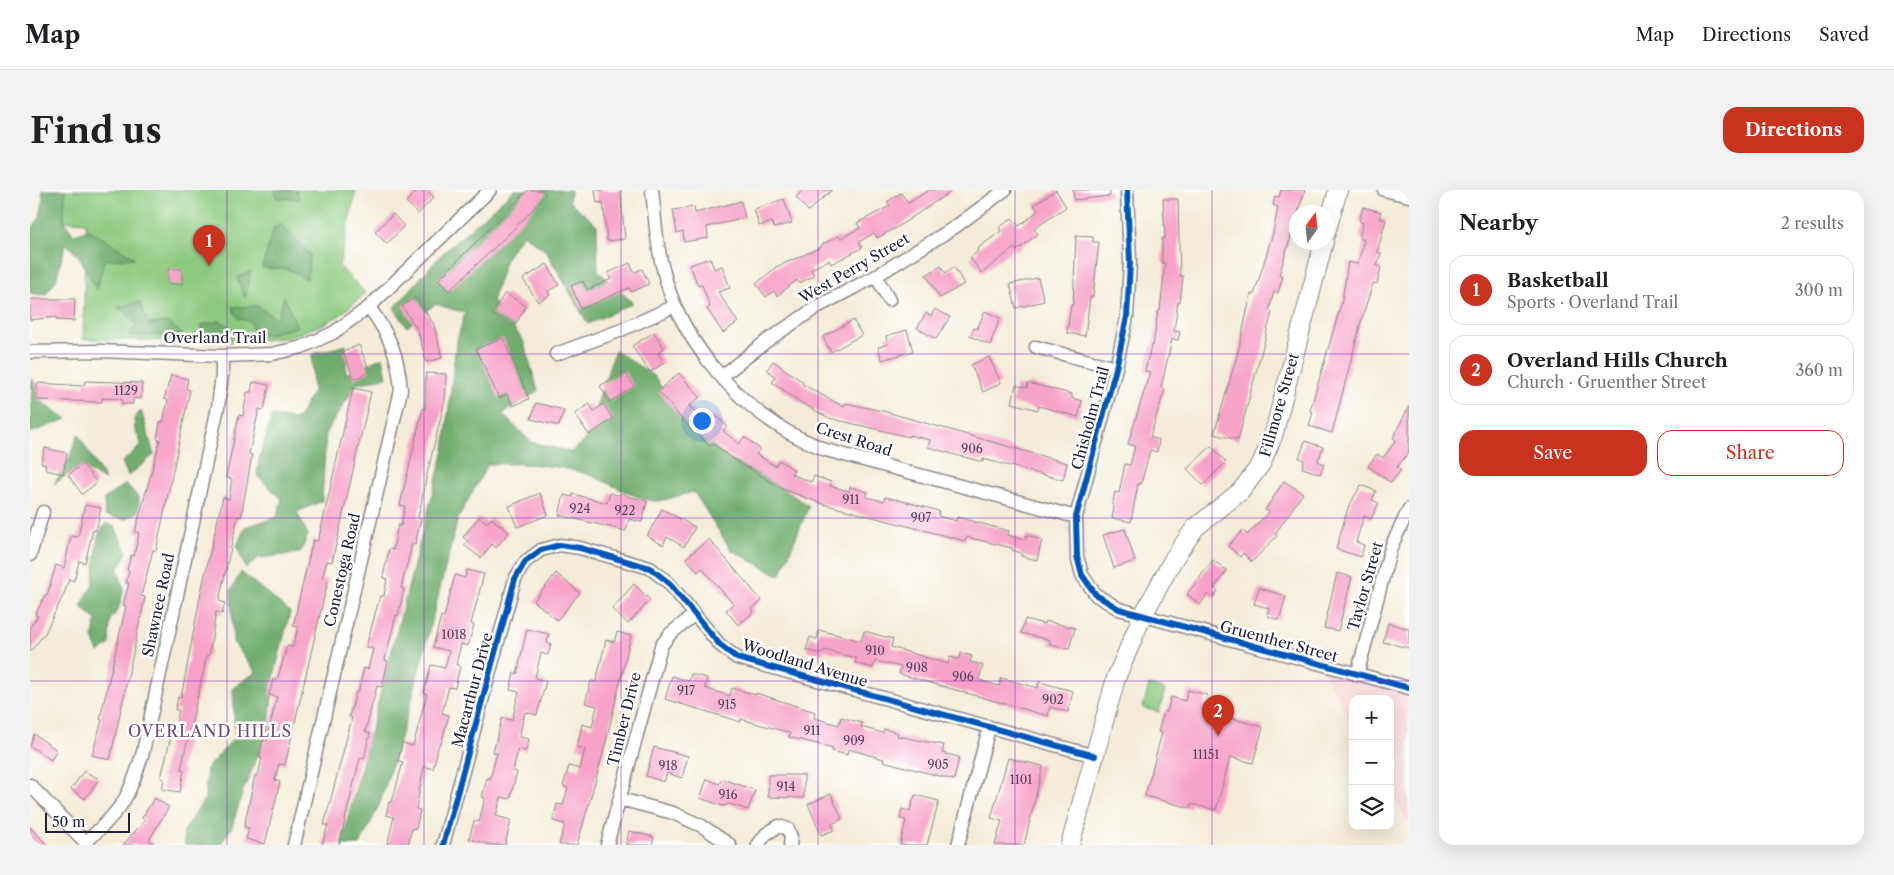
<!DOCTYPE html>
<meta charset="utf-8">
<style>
body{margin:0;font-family:"Libre Caslon Text",serif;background:#f2f2f2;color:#202124}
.controls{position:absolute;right:15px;bottom:15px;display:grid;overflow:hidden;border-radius:10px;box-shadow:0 5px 20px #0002}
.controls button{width:45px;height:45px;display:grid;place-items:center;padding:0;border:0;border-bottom:1px solid #e0e0e0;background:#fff;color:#202124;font:25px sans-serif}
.compass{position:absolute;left:1259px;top:15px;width:45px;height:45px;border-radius:50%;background:#fff;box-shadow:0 5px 20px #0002;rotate:15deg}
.scale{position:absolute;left:15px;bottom:12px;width:85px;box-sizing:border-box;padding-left:5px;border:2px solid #22223b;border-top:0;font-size:14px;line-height:18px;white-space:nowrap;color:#22223b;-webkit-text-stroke:4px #fff;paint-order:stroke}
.you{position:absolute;left:671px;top:230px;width:18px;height:18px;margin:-12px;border:4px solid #fff;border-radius:50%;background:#1a73e8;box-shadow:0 0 0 8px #1a73e833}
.badge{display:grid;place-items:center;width:32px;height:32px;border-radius:50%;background:#c8321e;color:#fff;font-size:16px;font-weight:700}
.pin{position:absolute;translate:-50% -41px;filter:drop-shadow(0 1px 2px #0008)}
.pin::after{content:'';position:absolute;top:26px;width:18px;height:15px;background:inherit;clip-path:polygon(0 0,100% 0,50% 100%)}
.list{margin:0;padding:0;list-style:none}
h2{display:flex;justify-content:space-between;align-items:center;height:65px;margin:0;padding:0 20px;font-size:21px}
h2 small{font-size:16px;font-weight:400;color:#757577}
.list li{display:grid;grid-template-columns:32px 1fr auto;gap:15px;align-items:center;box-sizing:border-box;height:70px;margin:0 10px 10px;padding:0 10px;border:1px solid #e0e0e0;border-radius:15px}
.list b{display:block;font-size:19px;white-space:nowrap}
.list p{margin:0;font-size:16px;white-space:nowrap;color:#757577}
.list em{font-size:16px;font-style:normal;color:#757577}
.actions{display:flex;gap:10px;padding:15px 20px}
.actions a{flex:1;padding:11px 0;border:1px solid #c8321e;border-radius:15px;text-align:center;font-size:18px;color:#c8321e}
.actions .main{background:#c8321e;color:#fff}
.icon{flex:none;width:28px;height:28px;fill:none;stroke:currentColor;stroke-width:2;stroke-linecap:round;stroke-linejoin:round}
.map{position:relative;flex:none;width:1379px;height:655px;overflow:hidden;border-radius:15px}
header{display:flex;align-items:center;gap:30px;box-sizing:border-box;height:70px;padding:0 25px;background:#fff;border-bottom:1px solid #e0e0e0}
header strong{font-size:24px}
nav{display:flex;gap:28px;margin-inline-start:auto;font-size:18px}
.intro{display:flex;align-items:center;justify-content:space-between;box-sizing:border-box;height:120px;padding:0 30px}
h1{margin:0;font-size:35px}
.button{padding:12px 22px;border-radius:15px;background:#c8321e;color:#fff;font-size:18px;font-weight:700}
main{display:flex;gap:30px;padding:0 30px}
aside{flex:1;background:#fff;border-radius:15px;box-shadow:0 5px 20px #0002}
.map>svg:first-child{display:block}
.built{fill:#f7d0cf}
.green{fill:#8cc97f;stroke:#57765d}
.forest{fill:#71ad6e;stroke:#4a6854}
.building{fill:#f7a2c7}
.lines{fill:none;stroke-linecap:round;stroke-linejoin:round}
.street-casing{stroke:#8b878a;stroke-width:15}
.secondary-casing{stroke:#8b878a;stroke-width:20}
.street{stroke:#fff;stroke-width:12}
.secondary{stroke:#fff;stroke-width:18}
.cycleway-casing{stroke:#fff;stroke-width:9}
.cycleway{stroke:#0057b8;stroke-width:6}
.grid{fill:none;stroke:#7b2cbf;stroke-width:1;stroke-opacity:0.55}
.labels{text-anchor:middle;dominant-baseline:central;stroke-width:5;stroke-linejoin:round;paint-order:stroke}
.number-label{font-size:12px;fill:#57425e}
.street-label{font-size:15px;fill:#22223b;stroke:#fff}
.neighbourhood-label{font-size:16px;letter-spacing:1px;fill:#6d4f6c;stroke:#fff}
</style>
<header>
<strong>Map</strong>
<nav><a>Map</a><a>Directions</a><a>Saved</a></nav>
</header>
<div class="intro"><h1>Find us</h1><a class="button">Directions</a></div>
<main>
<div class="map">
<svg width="1379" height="655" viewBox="0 0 1379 655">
<rect width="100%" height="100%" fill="#fff"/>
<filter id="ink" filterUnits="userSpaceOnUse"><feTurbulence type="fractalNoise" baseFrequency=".02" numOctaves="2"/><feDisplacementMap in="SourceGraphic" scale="10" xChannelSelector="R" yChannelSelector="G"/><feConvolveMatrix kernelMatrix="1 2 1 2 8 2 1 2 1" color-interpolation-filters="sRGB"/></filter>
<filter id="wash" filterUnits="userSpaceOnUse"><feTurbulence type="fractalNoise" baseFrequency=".0096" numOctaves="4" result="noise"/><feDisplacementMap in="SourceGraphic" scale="20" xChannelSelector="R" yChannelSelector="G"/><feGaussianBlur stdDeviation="1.12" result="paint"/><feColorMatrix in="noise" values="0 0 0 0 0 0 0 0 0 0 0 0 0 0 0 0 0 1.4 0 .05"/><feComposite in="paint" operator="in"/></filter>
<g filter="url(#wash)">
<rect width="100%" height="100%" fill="#f4ecd8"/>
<path class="built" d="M1289 475 1379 498V634L1360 601V509H1323V534Z"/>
<path class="green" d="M35 0H326L309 76 336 103 310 125 292 135 255 148 214 152 53 149 56 32 34 31Z
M1119 495 1135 500 1129 522 1113 518Z"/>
<path class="forest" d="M12 0H35L34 31 43 44 59 40 105 68 74 70 67 100 50 68 36 53 26 90 15 105 0 103V41L10 27 13 10Z
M245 0H266L269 9 246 8Z
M484 0H541L539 11 567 35 568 81 603 113 558 134 516 61 493 44 477 66 462 111 493 150 508 201 472 224 501 252 541 262 555 251 585 160 625 187 648 225 697 268 741 291 779 316 750 386 701 360 664 302C652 304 639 310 627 311 611 312 576 291 560 285 527 274 492 273 458 274L428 328 381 512 350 613 330 655H311L414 260 426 154 435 123 405 114 377 137 364 118 412 64Z
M252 35 280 64 277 89 257 79 232 78 244 37Z
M221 81 215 108 207 88Z
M254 106 267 137 224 148 221 132 208 128 202 117 228 116 247 129Z
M110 112 118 134 137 132 153 145 99 146 106 134 101 127 88 117Z
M190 131 210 144 189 149 172 148V135Z
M316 155V184L353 167 357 187 327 194 296 242 292 311 267 322 278 345 270 363 228 368 216 379 207 356 215 337 247 327 252 309 227 286 229 269 242 226 268 229 283 201 282 164Z
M2 188 13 213 37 229 0 243Z
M111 220 124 265 98 286 92 272 112 255 105 240 104 229Z
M48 244 75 290 50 276 24 294 39 269Z
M96 294 109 308 108 322 95 330 75 325 74 309Z
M76 333 85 337 97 362 88 380 94 399 88 420 80 430 79 455 68 463 63 446 66 430 51 416 63 394 68 346Z
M211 382 260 422 245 482 238 542 213 601 202 637 190 655H155L153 642 175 608 177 578 205 547 203 498 226 482 203 452 201 400Z"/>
<g id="blocks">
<path class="building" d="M388 0H396L404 7 388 24 376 12Z
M498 0H511L516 4 494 29 419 101 408 90Z
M565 0H590L595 49 577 51 573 12 567 13Z
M773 0H802L778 21 766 7Z
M899 0H923L866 38 847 48 844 43 829 52 832 58 801 74 799 70 781 79 784 86 769 93 767 90 747 106 744 101 736 107 726 94 746 77 792 57 791 55 809 46 811 48 830 38 827 33 860 16 857 12 871 3 878 13Z
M1026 0 1036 17 1004 39 1008 44 986 61 984 58 952 83 940 68 948 61 947 59 971 41 969 38 982 28 989 36 1008 21 1004 15Z
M1043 0H1080V6L1044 10Z
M1251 0H1275L1249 85 1253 86 1248 103 1244 102 1239 121 1242 122 1208 250 1184 244 1207 166 1221 104 1224 105 1243 43 1248 17 1243 15 1245 6 1249 7Z
M754 9 762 33 744 38 742 32 729 36 724 19Z
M1133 9H1148L1150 86H1153L1150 112H1148L1144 141 1150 142 1148 150 1142 149 1131 198 1135 199 1120 247 1129 250 1127 262 1120 260 1111 294H1108L1101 332 1082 328 1084 317 1082 316 1085 302 1089 303 1095 274 1100 275 1105 256 1098 254 1120 182 1115 181 1121 156H1123L1128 121H1130L1135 73H1132V48H1135Z
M711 11 715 28 677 37 678 48 654 52 653 41 647 43 643 20 664 17 665 23Z
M1333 17 1351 22 1349 28 1356 30 1347 62 1351 63 1347 76 1351 77 1347 94 1343 93 1332 128 1302 243 1279 236 1283 222 1280 221 1312 111 1318 72 1328 74 1334 50 1329 48 1333 33 1329 31Z
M363 24 374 36 357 54 345 42Z
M1046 46 1063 47V52H1069L1063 107H1060L1055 146 1037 143 1041 115H1043Z
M680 68 684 79 692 76 700 98 688 102 708 132 693 143 677 119 680 117 672 95 668 96 660 75Z
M600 73 604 82 612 79 619 94 601 102 599 98 551 119 541 96 553 91 557 100 581 89 578 83Z
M517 74 529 95 518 101 520 105 508 112 493 89Z
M911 76 915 83 924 77 934 94 910 108 896 85Z
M138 79H152V94H138Z
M1008 88 1014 111 986 118 980 94Z
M475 103 496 116 484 137 462 124Z
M386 107 404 135 412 168 396 172 388 141 372 116Z
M0 109H45L44 131 26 130V127L0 130Z
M905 119 920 127 906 149 887 138 896 123 901 126Z
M955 121 970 128 960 155 940 146 944 138 947 139Z
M823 130 832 145 801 162 793 147Z
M877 140 883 161 852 170 848 157 858 154 856 146Z
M624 142 634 158 628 163 634 173 620 182 602 156Z
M473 148 499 209 483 216 477 204 469 208 446 159Z
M329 155 340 182 324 189 313 162Z
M959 167 971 193 953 202 941 175Z
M743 171 773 192 772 194 814 217 815 213 853 221 1037 273 1033 290 953 269V272L926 265 898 257 900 250 879 245V247L799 228 773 214 742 192 746 187 737 180Z
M594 181 604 196 580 212 570 196Z
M396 183 416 184 415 210 397 284 388 328 391 329 385 355 382 354 371 398 374 399 368 426 366 425 355 470 358 471 352 497 347 496 335 542 340 543 334 569 330 568 309 655H292L298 635H294L322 528 319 527 326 502 328 503 334 478 338 479 343 459 336 457 350 406H354L357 389 353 387 359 359 363 360 368 335 371 336 375 316 370 315 393 218 395 219Z
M649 183 670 207 659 216 675 230 680 225 683 228 685 225 697 236 693 241 709 254 714 247 730 259 726 264 745 276 749 270 764 280 761 284 781 292 784 286 801 292 800 296 819 301 820 297 838 302 836 307 854 311 855 307 873 311 909 321 908 326 926 331 927 327 979 341 978 345 995 350 996 345 1012 350 1007 370 991 366V363L982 360V358L937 347 935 351 793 314 753 299 717 277 716 278 682 253 680 256 658 236 628 201Z
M141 185 158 189 156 199 160 200 126 361 123 360 111 406 115 407 80 570 62 565 72 530 70 529 96 416 93 415 99 393H96L99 381 97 380 101 365 104 366 109 343 105 342 130 250 127 249 130 232H133L138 210 134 209Z
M55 191 112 193 111 209 103 208V214H92V209L72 208V212L7 210V193L54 196Z
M223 192 239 195 234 220 229 219 219 264 222 265 211 327 208 326 189 411 195 413 192 424 186 422 179 466 177 465 151 579 154 580 150 602 132 599 134 589 131 588 142 542H144L149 520H145L148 507 151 508 171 402 193 307 199 309 202 289 196 287 209 225 213 226 217 202H221Z
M998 193 1042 204V208L1052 211 1048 227 1009 216 1008 220 982 213 986 195 997 198Z
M323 198 341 202 302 372 297 371 292 388 298 390 255 575 249 574 245 590 250 592 235 654 216 649 219 638 214 637 225 585 228 586 232 568 229 567 233 550 236 551 247 507 239 505 243 489 247 491 257 456 263 457 268 437 263 436 271 401 283 350 288 351 291 339Z
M506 213 534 220 529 236 501 229Z
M559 214 564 221 573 214 583 229 559 245 545 224Z
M1379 216V262L1367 277 1371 280 1361 293 1338 276 1347 264 1353 268 1366 250 1363 248Z
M1275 251 1293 257 1288 271 1294 274 1290 284 1272 278 1274 270 1269 268Z
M1181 256 1196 272 1173 295 1157 279Z
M15 258 37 263 33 284 16 280 15 274 11 273Z
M53 274 67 293 52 304 38 285Z
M1254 291 1273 303 1245 344 1247 346 1222 372 1213 363 1210 367 1198 356 1213 340 1217 345 1239 322 1235 320Z
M1331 295 1346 301 1342 310 1349 313 1341 329 1334 326 1326 352 1334 355 1331 367 1306 359 1318 318Z
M510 303 518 325 487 337 479 316Z
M580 303 587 305 593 303 597 306 617 311 612 332 599 329 596 341 529 325 534 305 543 307V304L577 313Z
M55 315 71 318 66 341 63 340 55 373 49 371 44 391 39 389 34 404 15 443 0 462V437L8 426 5 425 15 405 17 406 26 375 34 378 41 346 48 347Z
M632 319 665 337 654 357 637 347 633 355 617 346Z
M449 327 457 333 461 328 479 342 466 358 462 354 451 368 434 355 438 351 433 347Z
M1095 339 1105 371 1084 378 1073 345Z
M679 349 732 411 722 419 724 422 708 435 696 420 703 414 691 400 672 378 668 382 656 368Z
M1183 370 1197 381 1184 398 1188 401 1183 408 1178 404 1170 415 1157 404Z
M437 380 454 384 441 434 444 435 438 456 431 454 426 475 430 476 425 498 419 497 412 523 419 525 411 554H409L403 579 394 576 386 619 390 620 386 639 382 638 378 655H357L364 627 356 625 359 612H362L373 572 368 571 372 553 383 556 397 504 394 503 401 475 415 478 419 461 403 457 411 426 414 427 425 385 435 388Z
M526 383 550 403 527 430 504 411Z
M1307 383 1322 387 1308 441 1294 438Z
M604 394 620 410 598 434 582 419Z
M1229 398 1256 406 1249 430 1237 426 1239 418 1224 414Z
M995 429 1014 434 1015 431 1045 438 1039 459 1020 455V450L991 443Z
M1358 433 1379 439V458L1353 452Z
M497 439 519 444 517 453 521 454 518 465 511 463 505 488 516 491 507 525 495 522 489 547 499 549 496 561 488 559 483 581 487 582 480 609 471 607 466 626 481 630 475 655H462L439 649 444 631 449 632 455 608 452 607 457 588 460 589 467 563 463 562 472 528 482 530 489 502 480 500 484 483 487 484Z
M789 440 831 451 834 441 863 449 861 457 918 474 920 467 929 469 931 463 942 466 940 472 953 475 949 490 969 496 971 488 1008 498 1009 492 1043 501 1038 522 1020 517 1018 526 869 484 871 477 845 471 843 478 825 473 826 468 794 460 792 464 776 460 780 447 787 449Z
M587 442 601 446 573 564 547 655H529L535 634 523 631 527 614 533 615 538 598 533 596 539 576 550 579 555 559 547 557 552 534 562 537 567 516 555 513 561 491 566 492 576 450 584 452Z
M661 484 677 488 675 498 700 506 702 498 726 505V503L785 522 784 528 809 535 811 527 832 533 831 537 853 543 854 539 868 543 867 546 914 555 912 563 929 567 924 590 853 571 854 569 818 559 817 565 802 561 803 558 759 547 760 543 711 529V532L635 509 642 486 659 491Z
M1158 500 1177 505 1174 516 1188 519 1186 524 1233 537 1223 573 1200 567 1186 620 1161 614 1160 618 1115 606 1132 543 1128 542 1134 521 1137 522 1141 507 1155 511Z
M4 544 27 560 21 570 0 556Z
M624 557 658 566 652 588 637 583 634 592 616 586Z
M978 568 1013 576 994 655H965L972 631 961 628Z
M54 581 69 589 55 609 41 599Z
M738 585H774V608L738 607Z
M677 589 689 594 692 589 725 600 718 620 699 614 693 616 670 608Z
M801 604 812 629 802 634 804 640 791 645 778 614Z
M885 605 909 611 897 655H870L876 630 870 629 872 619 880 621Z
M124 608 139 617 119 650 125 655H93L115 630 112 628Z
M0 637 17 655H0Z
M599 641 624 647 622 655H596Z"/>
</g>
</g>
<g filter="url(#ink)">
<use href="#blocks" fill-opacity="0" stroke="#8b878a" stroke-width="1"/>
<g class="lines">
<defs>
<path id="street" d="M622 0C625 26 626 54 633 79 648 145 700 208 758 242 770 249 783 254 796 260L1046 327
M1097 0 1100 73 1097 127 1086 178 1046 327 1047 366 1052 385 1066 405 1089 419 1379 498
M1354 0 1379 6
M846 86 859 110
M1006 157 1086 178
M0 162 71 161 192 166 242 164 272 157 303 143 339 117 460 0
M526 164 589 141 645 116
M692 186 738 150 787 117 846 86 925 37 975 0
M0 365 13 322
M1327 485 1361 357 1379 319
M0 595 58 655
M590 609 643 623 672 636 700 655
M56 652C92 619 99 609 113 562L188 217 192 185V166
M264 655 371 200C368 164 360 146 339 117
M413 655 485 389 495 372 511 360 530 355 550 358 620 378 638 392 690 455 707 468 1065 566
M577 655 631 456 640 444 665 424
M728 655 736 644 749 636 758 639 761 647 760 655
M928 655 959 538"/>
<path id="secondary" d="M1296 43 1308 0
M1040 655 1086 488 1112 427 1144 368 1165 338 1211 301 1231 274 1243 246 1294 52"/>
</defs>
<use href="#street" class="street-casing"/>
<use href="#secondary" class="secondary-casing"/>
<use href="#street" class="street"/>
<use href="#secondary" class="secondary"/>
<defs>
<path id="cycleway" d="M1097 0 1100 73 1097 127 1086 178 1046 327 1047 366 1052 385 1066 405 1089 419 1379 498
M413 655 485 389 495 372 511 360 530 355 550 358 620 378 638 392 690 455 707 468 1065 566"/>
</defs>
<use href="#cycleway" class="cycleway-casing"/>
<use href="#cycleway" class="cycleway"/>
</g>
</g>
<path class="grid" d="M197 0V655M394 0V655M591 0V655M788 0V655M985 0V655M1182 0V655M0 164H1379M0 328H1379M0 491H1379"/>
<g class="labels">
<g class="number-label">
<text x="96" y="200">1129</text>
<text x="942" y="258">906</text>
<text x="821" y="309">911</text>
<text x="550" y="318">924</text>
<text x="595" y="320">922</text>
<text x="891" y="327">907</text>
<text x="424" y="444">1018</text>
<text x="845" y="460">910</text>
<text x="887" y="477">908</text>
<text x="933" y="486">906</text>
<text x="656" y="500">917</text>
<text x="1023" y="509">902</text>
<text x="697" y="514">915</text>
<text x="782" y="540">911</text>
<text x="824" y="550">909</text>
<text x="1176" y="564">11151</text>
<text x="908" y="574">905</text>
<text x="638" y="575">918</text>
<text x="991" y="589">1101</text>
<text x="756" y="596">914</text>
<text x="698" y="604">916</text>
</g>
<g class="street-label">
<text transform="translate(824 78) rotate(-30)">West Perry Street</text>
<text x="185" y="147">Overland Trail</text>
<text transform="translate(1249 215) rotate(-74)">Fillmore Street</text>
<text transform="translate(1060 228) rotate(-75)">Chisholm Trail</text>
<text transform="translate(824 249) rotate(18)">Crest Road</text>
<text transform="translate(312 380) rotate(-77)">Conestoga Road</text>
<text transform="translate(1335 396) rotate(-74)">Taylor Street</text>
<text transform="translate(128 415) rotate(-78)">Shawnee Road</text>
<text transform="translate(1249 451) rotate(15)">Gruenther Street</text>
<text transform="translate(775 473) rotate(17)">Woodland Avenue</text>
<text transform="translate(442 500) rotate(-75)">Macarthur Drive</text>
<text transform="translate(594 529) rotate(-76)">Timber Drive</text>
</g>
<g class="neighbourhood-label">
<text x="180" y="541">OVERLAND HILLS</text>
</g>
</g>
</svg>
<div class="controls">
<button>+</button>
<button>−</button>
<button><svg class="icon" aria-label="layers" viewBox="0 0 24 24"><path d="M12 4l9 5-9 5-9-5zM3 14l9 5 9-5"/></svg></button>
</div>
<svg class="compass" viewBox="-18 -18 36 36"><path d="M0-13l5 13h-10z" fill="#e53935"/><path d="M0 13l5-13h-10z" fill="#757577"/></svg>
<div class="scale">50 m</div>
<div class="you"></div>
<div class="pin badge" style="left:179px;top:76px">1</div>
<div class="pin badge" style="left:1188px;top:546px">2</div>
</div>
<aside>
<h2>Nearby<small>2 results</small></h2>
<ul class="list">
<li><span class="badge">1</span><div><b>Basketball</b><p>Sports · Overland Trail</p></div><em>300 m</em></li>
<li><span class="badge">2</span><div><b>Overland Hills Church</b><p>Church · Gruenther Street</p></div><em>360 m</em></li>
</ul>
<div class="actions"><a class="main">Save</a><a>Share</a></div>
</aside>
</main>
